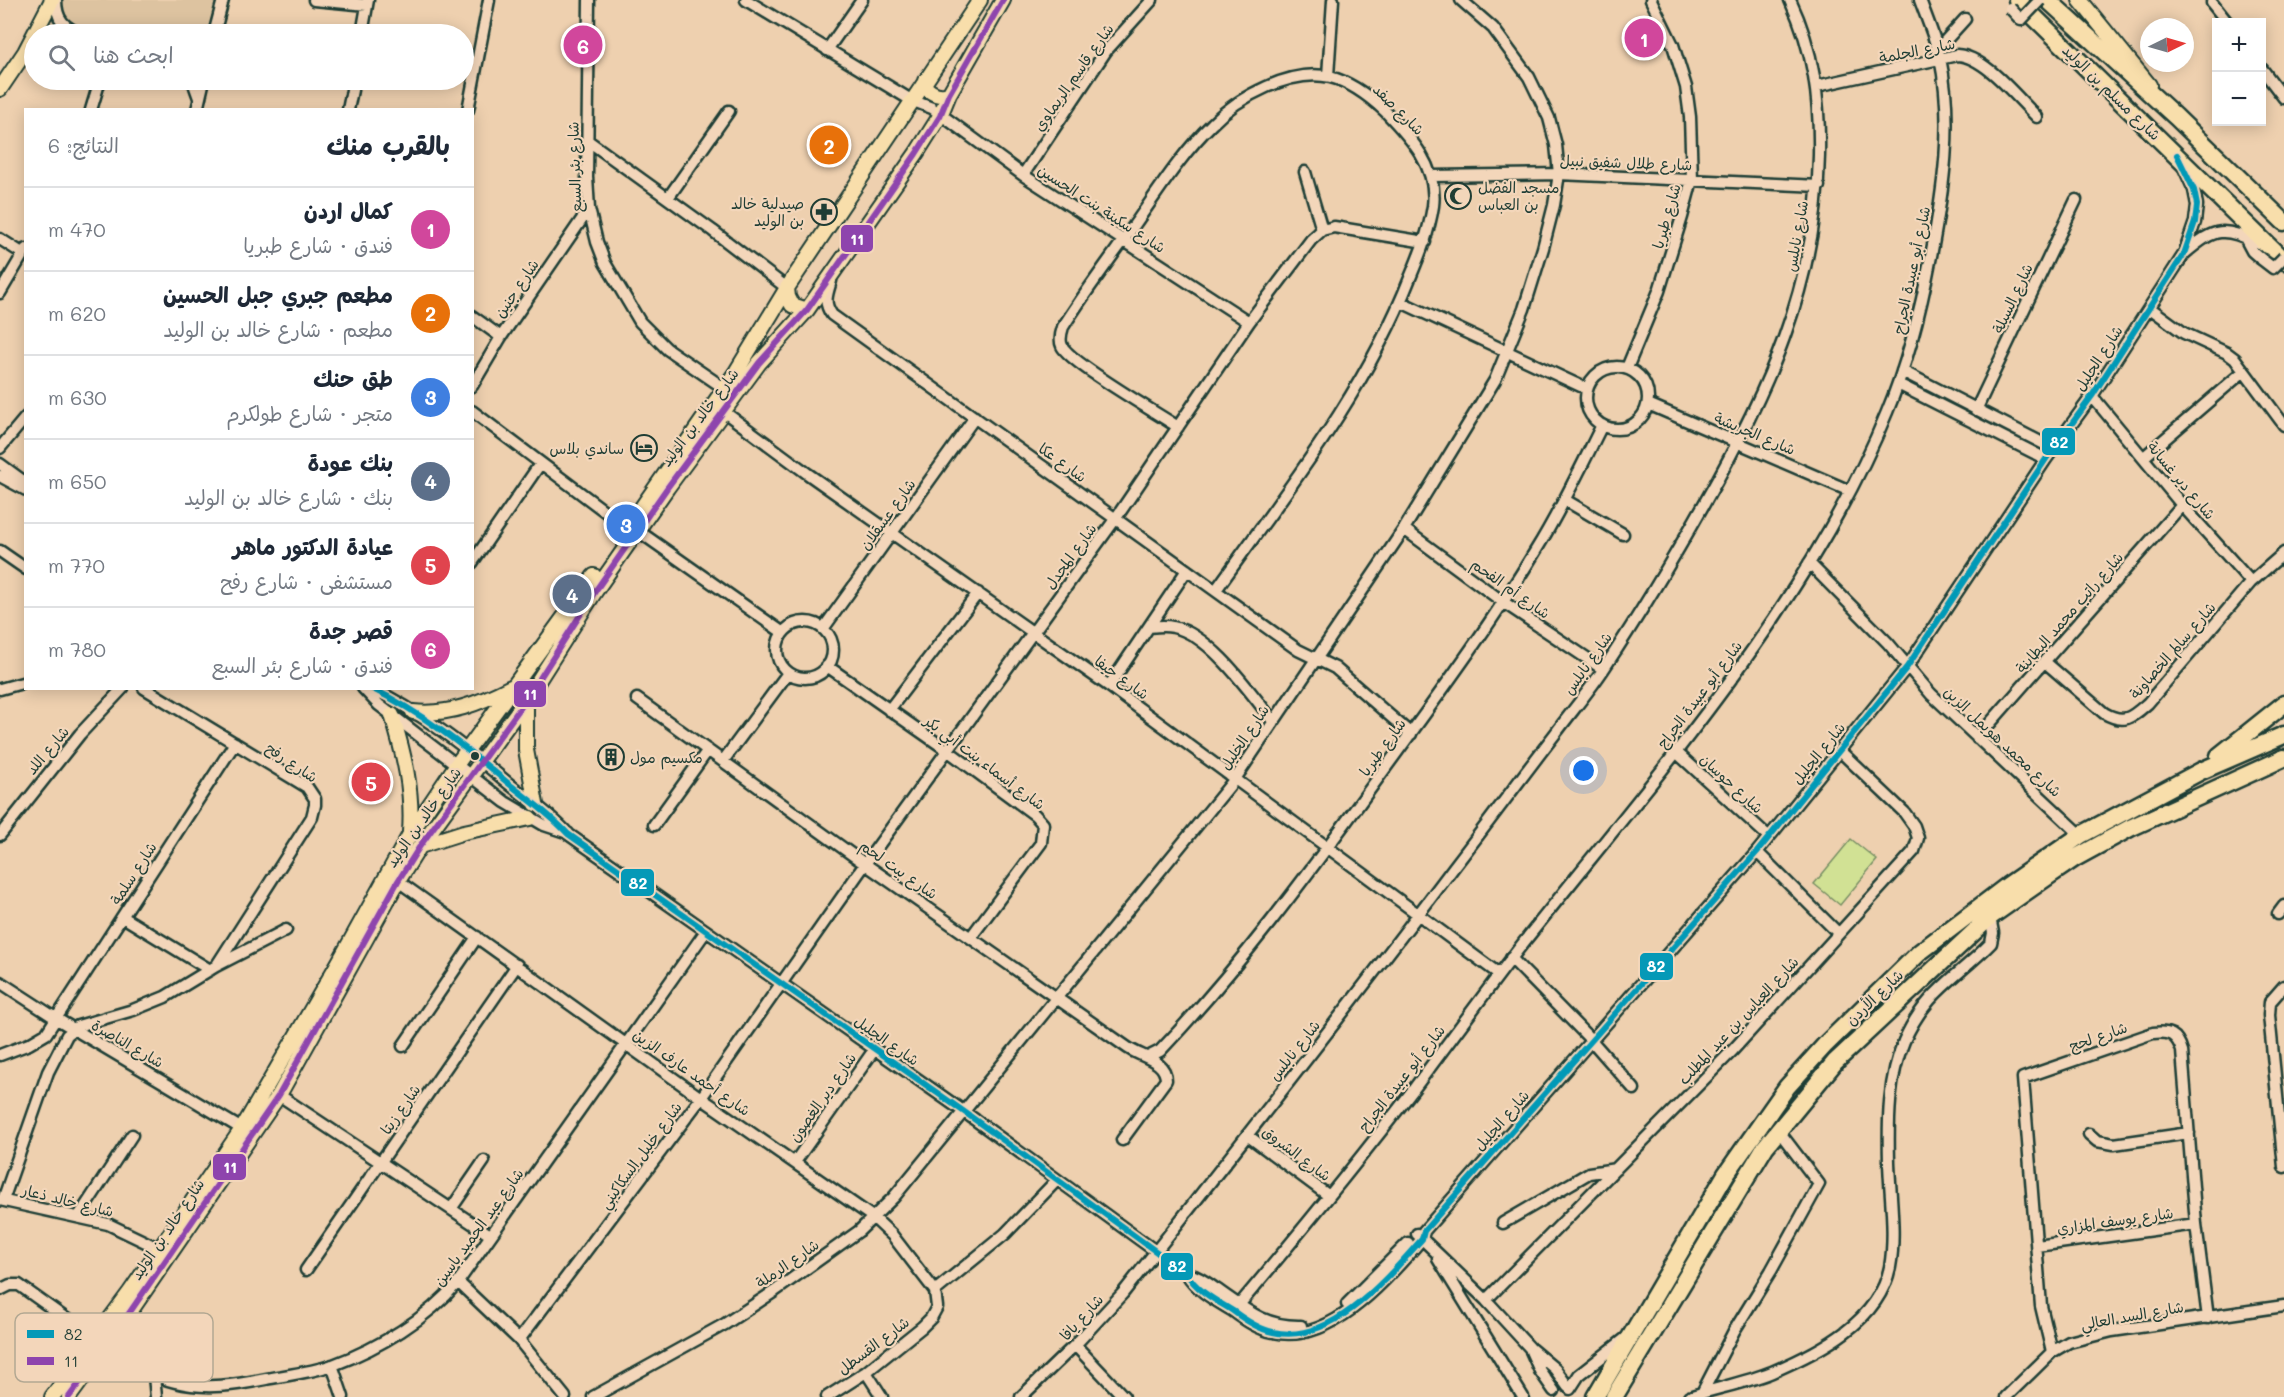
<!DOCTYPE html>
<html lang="ar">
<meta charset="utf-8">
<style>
body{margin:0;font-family:Mali,"Playpen Sans Arabic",sans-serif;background:#f6f6f7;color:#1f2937;direction:rtl}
.controls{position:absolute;right:18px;top:18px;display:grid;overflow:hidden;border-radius:0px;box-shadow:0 3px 15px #0003}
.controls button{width:54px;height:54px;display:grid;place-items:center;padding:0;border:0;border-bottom:2px solid #e0e1e3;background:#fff;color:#1f2937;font:30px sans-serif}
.compass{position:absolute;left:2140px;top:18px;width:54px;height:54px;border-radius:50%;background:#fff;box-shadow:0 3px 15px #0003;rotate:85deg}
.you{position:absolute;left:1584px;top:771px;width:21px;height:21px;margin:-15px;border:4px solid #fff;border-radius:50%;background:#1a73e8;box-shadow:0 0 0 9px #1a73e833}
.badge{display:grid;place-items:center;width:39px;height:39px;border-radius:50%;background:#ea580c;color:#fff;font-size:20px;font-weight:700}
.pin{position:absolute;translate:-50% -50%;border:3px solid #fff;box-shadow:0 2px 6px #0006}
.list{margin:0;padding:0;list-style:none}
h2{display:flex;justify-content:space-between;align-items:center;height:78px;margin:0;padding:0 24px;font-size:26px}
h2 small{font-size:20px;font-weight:400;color:#747a83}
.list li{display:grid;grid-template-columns:39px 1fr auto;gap:18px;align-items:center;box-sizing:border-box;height:84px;padding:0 24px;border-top:2px solid #e0e1e3}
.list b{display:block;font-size:22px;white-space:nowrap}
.list p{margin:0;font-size:20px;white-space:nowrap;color:#747a83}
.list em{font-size:20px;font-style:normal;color:#747a83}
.icon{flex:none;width:33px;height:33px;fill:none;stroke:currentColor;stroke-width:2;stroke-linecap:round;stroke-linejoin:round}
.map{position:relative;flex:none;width:2284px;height:1397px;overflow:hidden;direction:ltr}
.search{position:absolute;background:#fff;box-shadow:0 3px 15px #0003;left:24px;top:24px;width:450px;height:66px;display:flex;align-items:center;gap:15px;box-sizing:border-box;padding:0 21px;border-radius:33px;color:#747a83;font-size:22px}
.panel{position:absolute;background:#fff;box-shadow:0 3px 15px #0003;left:24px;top:108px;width:450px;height:582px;border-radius:0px;direction:rtl}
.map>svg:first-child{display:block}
.built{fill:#ddc3a0}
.green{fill:#d1e194;stroke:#788f64;stroke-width:1.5}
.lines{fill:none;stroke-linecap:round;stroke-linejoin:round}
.minor-casing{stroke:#1f3d34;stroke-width:15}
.major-casing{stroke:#1f3d34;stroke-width:18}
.highway-casing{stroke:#1f3d34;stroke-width:21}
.minor{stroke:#f3d6ba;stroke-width:10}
.major{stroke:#f8deab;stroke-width:14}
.highway{stroke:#f8deab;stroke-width:16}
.minor-bridge-casing{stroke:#1f3d34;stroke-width:15;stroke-linecap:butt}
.minor-bridge{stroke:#f3d6ba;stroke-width:10}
.bus-1-casing{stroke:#f3d6ba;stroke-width:10}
.bus-2-casing{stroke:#f3d6ba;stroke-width:10}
.bus-1{stroke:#0599b7;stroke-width:6}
.bus-2{stroke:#8e44ad;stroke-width:6}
.bus-dot{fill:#1f3d34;stroke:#f3d6ba;stroke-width:2}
.labels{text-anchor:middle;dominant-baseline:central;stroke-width:4.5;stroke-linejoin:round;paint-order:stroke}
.street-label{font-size:15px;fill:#1f3d34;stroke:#f3d6ba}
.poi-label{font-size:15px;fill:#1f3d34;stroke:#f3d6ba;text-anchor:start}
.key{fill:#f3d6ba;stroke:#b3a892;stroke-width:1.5}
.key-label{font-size:16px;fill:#1f3d34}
.line-badge{stroke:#f3d6ba;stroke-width:2}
.badge-label{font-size:16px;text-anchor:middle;font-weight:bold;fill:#fff}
</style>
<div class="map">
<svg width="2284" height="1397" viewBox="0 0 2284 1397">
<rect width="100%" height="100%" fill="#eed0af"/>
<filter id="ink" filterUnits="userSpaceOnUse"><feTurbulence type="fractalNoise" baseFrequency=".0167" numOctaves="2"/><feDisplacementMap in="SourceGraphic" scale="12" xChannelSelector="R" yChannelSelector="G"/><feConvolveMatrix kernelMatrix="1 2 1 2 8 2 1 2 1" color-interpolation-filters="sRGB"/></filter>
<g filter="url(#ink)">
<path class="built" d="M56 0H217L206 34H56L45 32Z"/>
<path class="green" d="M1851 839 1877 860 1840 905 1814 884Z"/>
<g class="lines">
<defs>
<path id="minor" d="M56 0C56 19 64 28 82 34
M314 0 367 5
M589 0 587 177 589 209 597 242 605 263 640 322 667 349 724 388
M746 0 911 100 932 108 1023 175 1249 322
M2212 3 2227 22
M214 34 223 0
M362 34 368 0
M827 50 862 0
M1937 50 1965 19
M2262 69 2284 98
M1328 76 1333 0
M190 80 194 84 199 98
M1817 86 1957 55C1985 56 2017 98 2037 117
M91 110 100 80
M197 110 204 80
M348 110 354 80
M468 110 489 0
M587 140 713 231 787 288
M1305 172 1322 230
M1023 175 1106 51 1152 0
M1432 176 1559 174 1819 186
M668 198 729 111
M2244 236 2252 251 2260 258
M0 239 22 253
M2184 254C2217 226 2222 227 2261 244
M831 281C827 294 823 303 832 315L1298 650 1335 668 1411 734
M0 293 26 249
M1401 302 1587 389
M2150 308 2184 333 2227 353 2235 359 2284 425
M472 316 501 337
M1586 398a31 31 0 1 1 62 0a31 31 0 1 1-62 0Z
M1627 368 1659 291 1682 217 1692 180 1690 117 1686 87 1673 45 1651 0
M1902 371 2054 449
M1898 384 2046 459
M472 386 501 337 589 209
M2092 396 2182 505 2251 582
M1648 404 1850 491
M1976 410 2076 200
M472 411 627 528
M723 411 808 474 1109 686 1499 974
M1178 427C1157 413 1070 363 1062 346 1059 340 1061 333 1063 327 1085 292 1111 258 1135 224 1159 190 1182 153 1212 124 1238 97 1292 68 1330 77 1350 82 1370 97 1385 111 1411 138 1438 167 1433 206 1429 232 1420 254 1410 278 1365 393 1287 490 1216 590
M0 448 26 417
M2144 457 2244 371
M0 464 26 483
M0 476 26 490
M1565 500 1623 534
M1404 529 1503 602 1603 669
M637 530 782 632
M0 551 26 569
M472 563 540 464
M1809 563 1888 643 1931 694 2081 835
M777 650a28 28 0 1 1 56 0a28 28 0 1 1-56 0Z
M1150 627C1158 626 1165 625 1173 627 1210 634 1250 692 1273 721
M823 629 975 417
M2045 662 2104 713C2125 725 2132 717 2148 703L2251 582 2284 553
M827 666 947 750 1035 815 1043 824 1041 843 971 937
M1109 686 1187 570
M144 688 307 787 315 799V805L312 817 217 965
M363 688 379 705 505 802 544 825 568 833
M371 688C421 712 465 747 508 783 529 800 550 814 568 834L963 1111 1187 1274C1197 1291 1217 1301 1233 1311 1245 1320 1258 1329 1273 1332 1332 1346 1388 1277 1422 1239L1424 1231 1757 852 1907 667 2046 459 2092 396 2184 254 2195 222 2197 205 2194 190 2184 168
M0 689 26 682
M637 699 865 864 1128 1048C1141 1057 1166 1060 1166 1080L1122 1140
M889 710 978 593
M1977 738 2182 505
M1675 751 1769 837
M723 761 788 673
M654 825 708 750
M0 835 80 734 123 688
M1757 852 1838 933
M398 881 701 1098 874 1218 892 1235 935 1291 937 1307 931 1318 922 1327 866 1372 827 1397
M2278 914 2284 906
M123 917 210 970
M1511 958 1591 1040 1634 1089
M0 982 57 1019 242 1129
M2284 986 2270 1002 2269 1015 2284 1167
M403 1046 477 937
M0 1055 29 1044 46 1034 235 743
M1148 1057 1160 1051C1238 969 1306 877 1373 785 1429 708 1487 631 1536 550 1561 510 1581 467 1602 425
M279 1095 490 1235
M2089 1134 2097 1141 2114 1144 2189 1133
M1247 1135 1329 1196
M795 1162 874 1050
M0 1200 108 1224 160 1249
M3 1200 48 1072 67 1035 78 1026 133 1010 165 997 216 966 286 930
M451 1209 484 1161
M79 1216 132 1135
M1503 1223 1589 1173 1616 1169
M1417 1234 1486 1300 1530 1348 1555 1369 1568 1387
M2037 1246 2196 1224
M1438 1259 1523 1397
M306 1270 517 965
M1187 1274C1198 1276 1207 1283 1216 1289 1245 1309 1264 1327 1301 1326
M458 1282 519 1340 565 1397
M0 1290 10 1285H19L96 1340
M935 1291 1005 1234 1057 1180
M1486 1300 1733 1050 1914 851 1918 838 1914 826 1904 812 1839 750
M1347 1304 1408 1243
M1239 1305C1298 1235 1357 1163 1413 1090 1450 1041 1486 991 1524 942 1653 779 1808 606 1887 412 1908 362 1921 309 1931 256 1943 192 1954 123 1940 58 1935 38 1927 19 1920 0
M519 1340 701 1098 865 864 1116 518 1249 322 1311 240 1322 230 1334 227 1425 242
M108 1344C130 1359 150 1376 175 1382 206 1390 236 1385 266 1379 288 1375 312 1372 333 1365 379 1348 427 1319 458 1282L706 931
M1075 1345 1124 1397
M1531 1351 1540 1371 1554 1391
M2052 1352 2041 1306 2023 1078 2153 1033C2169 1031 2177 1034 2182 1051L2196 1224 2208 1318
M332 1365 343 1397
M866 1372 882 1397
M154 1376 156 1397
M1570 1389 1579 1375 1626 1338
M1702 1393 1734 1331 1771 1271 1819 1184 1778 1130
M593 1397 725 1324 775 1291 859 1231 894 1197 1235 779 1404 529 1495 380 1524 309 1543 248 1554 205 1559 174 1556 145 1549 118 1529 77 1493 28 1461 0
M1021 1397 1075 1345 1123 1293C1234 1152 1346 1011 1454 867 1488 823 1521 778 1555 734 1572 711 1590 690 1605 667 1640 614 1673 559 1704 504 1767 393 1817 285 1819 155 1820 100 1814 51 1790 0
M1689 1397C1716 1388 1745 1383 1772 1372 1819 1352 1879 1322 1890 1267 1896 1234 1890 1196 1889 1162 1888 1122 1888 1078 1904 1041 1926 991 1956 979 1991 943L1993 933 1990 917
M2006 1397 2052 1352 2069 1342 2112 1331 2284 1306"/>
<path id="major" d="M2080 0 2149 85
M925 81 926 88C933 94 939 97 949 94
M0 89 25 52 52 0
M787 288 788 297 792 305 807 310
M629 526 736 372 787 288 980 0
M526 700V750L536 804
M413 712C448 716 480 703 511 687
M392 715C404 754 413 791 410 832
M420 846 464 832 530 818
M52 1397 130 1292 242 1129 339 962 410 834 457 764 594 576
M69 1397 108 1344 279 1095 398 881 420 846 526 700 596 590 667 488 759 363 807 310 916 154 940 116 949 94 1003 0"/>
<path id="highway" d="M2017 0 2284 261
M2048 0 2176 117 2284 222
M2219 756 2284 704
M1595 1397 1726 1174 1787 1087 1825 1045 1920 952 2007 886 2081 835 2201 771 2284 735
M1614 1397 1765 1147 1835 1062 1990 917 2050 875 2075 858 2130 828 2284 758"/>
</defs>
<use href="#minor" class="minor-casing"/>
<use href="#major" class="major-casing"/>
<use href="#highway" class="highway-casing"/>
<use href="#minor" class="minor"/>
<use href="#major" class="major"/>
<use href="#highway" class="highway"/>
<defs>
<path id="minor-bridge" d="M2010 8 2021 20 2040 0
M2260 258 2273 268 2284 257"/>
</defs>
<use href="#minor-bridge" class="minor-bridge-casing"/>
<use href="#minor-bridge" class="minor-bridge"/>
<defs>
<path id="bus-1" d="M371 688C421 712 465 747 508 783 529 800 550 814 568 834L963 1111 1187 1274C1197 1291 1217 1301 1233 1311 1245 1320 1258 1329 1273 1332 1332 1346 1388 1277 1422 1239L1424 1231 1757 852 1907 667 2046 459 2092 396 2184 254 2195 222 2197 205 2194 190 2177 155"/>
<path id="bus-2" d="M69 1397 108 1344 279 1095 398 881 420 846 526 700 596 590 667 488 759 363 807 310 916 154 940 116 949 94 1003 0"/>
</defs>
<use href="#bus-1" class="bus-1-casing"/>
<use href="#bus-2" class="bus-2-casing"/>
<use href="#bus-1" class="bus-1"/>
<use href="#bus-2" class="bus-2"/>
</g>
</g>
<defs>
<symbol id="mosque-ring" viewBox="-11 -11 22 22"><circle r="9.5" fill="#f3d6ba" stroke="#1f3d34" stroke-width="1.5"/><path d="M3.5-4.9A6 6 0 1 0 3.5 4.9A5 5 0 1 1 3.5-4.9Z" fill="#1f3d34"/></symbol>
<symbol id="pharmacy-ring" viewBox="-11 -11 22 22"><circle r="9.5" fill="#f3d6ba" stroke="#1f3d34" stroke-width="1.5"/><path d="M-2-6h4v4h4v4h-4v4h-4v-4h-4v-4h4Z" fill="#1f3d34"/></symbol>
<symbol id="hotel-ring" viewBox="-11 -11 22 22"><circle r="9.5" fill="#f3d6ba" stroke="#1f3d34" stroke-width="1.5"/><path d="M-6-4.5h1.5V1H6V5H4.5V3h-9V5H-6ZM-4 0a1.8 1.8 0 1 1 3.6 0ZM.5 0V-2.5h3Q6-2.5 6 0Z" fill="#1f3d34"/></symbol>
<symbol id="building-ring" viewBox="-11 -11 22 22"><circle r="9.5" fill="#f3d6ba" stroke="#1f3d34" stroke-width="1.5"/><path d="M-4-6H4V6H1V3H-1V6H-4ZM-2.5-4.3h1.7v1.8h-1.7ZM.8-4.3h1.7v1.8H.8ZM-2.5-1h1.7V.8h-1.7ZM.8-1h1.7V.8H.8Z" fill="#1f3d34"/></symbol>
</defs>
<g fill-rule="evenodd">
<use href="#mosque-ring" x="1443" y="181" width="30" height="30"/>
<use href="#pharmacy-ring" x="809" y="197" width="30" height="30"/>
<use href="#hotel-ring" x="629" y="433" width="30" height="30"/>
<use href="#building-ring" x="596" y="742" width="30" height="30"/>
</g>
<circle class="bus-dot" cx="475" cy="756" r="5"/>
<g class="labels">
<g class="street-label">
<text transform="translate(1917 50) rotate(-11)">شارع الجلمة</text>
<text transform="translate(1073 77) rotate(-55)">شارع قاسم الريماوي</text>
<text transform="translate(2112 92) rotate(44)">شارع مسلم بن الوليد</text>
<text transform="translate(1399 109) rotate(45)">شارع صفد</text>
<text transform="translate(1626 162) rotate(2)">شارع طلال شفيق نبيل</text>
<text transform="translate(574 167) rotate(-92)">شارع بئر السبع</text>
<text transform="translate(1102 208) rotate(33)">شارع سكينة بنت الحسين</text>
<text transform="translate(1666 216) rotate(-74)">شارع طبريا</text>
<text transform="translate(1796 236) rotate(-80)">شارع نابلس</text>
<text transform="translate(1911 270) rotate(-78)">شارع أبو عبيدة الجراح</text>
<text transform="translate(516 288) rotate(-56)">شارع جنين</text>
<text transform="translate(2012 298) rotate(-65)">شارع السيلة</text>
<text transform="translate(2098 358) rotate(-57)">شارع الجليل</text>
<text transform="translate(699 417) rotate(-53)">شارع خالد بن الوليد</text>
<text transform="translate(1755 433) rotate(23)">شارع الجريشة</text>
<text transform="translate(1063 462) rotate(36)">شارع عكا</text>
<text transform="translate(2182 480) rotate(50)">شارع دير غسانة</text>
<text transform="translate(887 514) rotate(-54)">شارع عسقلان</text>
<text transform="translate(1070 556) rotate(-54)">شارع المجدل</text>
<text transform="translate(1511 588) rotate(35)">شارع أم الفحم</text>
<text transform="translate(2069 612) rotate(-49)">شارع راتب محمد البطاينة</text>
<text transform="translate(2172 650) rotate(-49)">شارع سالم الخصاونة</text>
<text transform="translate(1587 663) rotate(-55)">شارع نابلس</text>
<text transform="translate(1122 677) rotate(36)">شارع حيفا</text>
<text transform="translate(1699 694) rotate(-53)">شارع أبو عبيدة الجراح</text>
<text transform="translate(1244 737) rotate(-56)">شارع الخليل</text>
<text transform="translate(2003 741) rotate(43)">شارع محمد هويمل الزبن</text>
<text transform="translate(1382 747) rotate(-54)">شارع طبريا</text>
<text transform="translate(47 750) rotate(-50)">شارع اللد</text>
<text transform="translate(1818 753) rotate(-51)">شارع الجليل</text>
<text transform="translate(292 762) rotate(34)">شارع رفح</text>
<text transform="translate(985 762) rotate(37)">شارع أسماء بنت أبي بكر</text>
<text transform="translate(1732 783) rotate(43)">شارع حوسان</text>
<text transform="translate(423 817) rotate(-55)">شارع خالد بن الوليد</text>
<text transform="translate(899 869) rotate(35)">شارع بيت لحم</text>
<text transform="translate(133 873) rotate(-57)">شارع سلمة</text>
<text transform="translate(1874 997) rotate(-44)">شارع الأردن</text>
<text transform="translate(1738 1020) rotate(-47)">شارع العباس بن عبد المطلب</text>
<text transform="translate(2098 1036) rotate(-19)">شارع لحج</text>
<text transform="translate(887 1040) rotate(35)">شارع الجليل</text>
<text transform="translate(128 1043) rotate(30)">شارع الناصرة</text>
<text transform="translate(1294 1050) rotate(-52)">شارع نابلس</text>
<text transform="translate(692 1072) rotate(35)">شارع أحمد عارف الزين</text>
<text transform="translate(1401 1078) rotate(-52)">شارع أبو عبيدة الجراح</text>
<text transform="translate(822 1097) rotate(-55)">شارع دير الغصون</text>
<text transform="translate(400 1109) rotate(-55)">شارع زيتا</text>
<text transform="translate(1501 1120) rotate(-49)">شارع الجليل</text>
<text transform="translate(1297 1153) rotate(37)">شارع الشروق</text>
<text transform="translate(640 1155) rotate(-54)">شارع خليل السكاكيني</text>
<text transform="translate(68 1200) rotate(14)">شارع خالد ذعار</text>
<text transform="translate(2115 1220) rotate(-8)">شارع يوسف المزاري</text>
<text transform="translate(478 1227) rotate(-54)">شارع عبد الحميد ياسين</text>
<text transform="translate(167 1229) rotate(-56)">شارع خالد بن الوليد</text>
<text transform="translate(787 1263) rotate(-35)">شارع الرملة</text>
<text transform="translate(2132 1315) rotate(-10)">شارع السد العالي</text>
<text transform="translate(1081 1317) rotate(-48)">شارع يافا</text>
<text transform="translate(873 1345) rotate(-37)">شارع القسطل</text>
</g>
<g class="poi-label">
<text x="1478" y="187">مسجد الفضل<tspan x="1478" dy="17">بن العباس</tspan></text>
<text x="804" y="203" text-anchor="end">صيدلية خالد<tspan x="804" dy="17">بن الوليد</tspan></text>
<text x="624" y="448" text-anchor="end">ساندي بلاس</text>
<text x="630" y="757">مكسيم مول</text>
</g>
</g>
<rect x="15" y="1313" width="198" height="69" rx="9" class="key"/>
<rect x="27" y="1330" width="27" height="8" fill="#0599b7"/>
<rect x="27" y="1357" width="27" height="8" fill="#8e44ad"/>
<g class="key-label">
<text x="64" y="1340">82</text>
<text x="64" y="1367">11</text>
</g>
<g class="line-badge">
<rect x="840" y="224" width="34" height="29" rx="6" fill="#8e44ad"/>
<rect x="2041" y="427" width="35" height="29" rx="6" fill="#0599b7"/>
<rect x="513" y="680" width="34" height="28" rx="6" fill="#8e44ad"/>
<rect x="620" y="868" width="35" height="29" rx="6" fill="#0599b7"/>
<rect x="1639" y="952" width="35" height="29" rx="6" fill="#0599b7"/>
<rect x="212" y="1153" width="35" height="28" rx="6" fill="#8e44ad"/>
<rect x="1160" y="1252" width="34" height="29" rx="6" fill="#0599b7"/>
</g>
<g class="badge-label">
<text x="857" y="245">11</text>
<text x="2059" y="448">82</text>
<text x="530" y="700">11</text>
<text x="638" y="889">82</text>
<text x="1656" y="972">82</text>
<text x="230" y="1173">11</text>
<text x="1177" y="1272">82</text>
</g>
</svg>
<div class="controls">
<button>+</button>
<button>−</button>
</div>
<svg class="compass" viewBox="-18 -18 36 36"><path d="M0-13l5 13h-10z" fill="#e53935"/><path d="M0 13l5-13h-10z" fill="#747a83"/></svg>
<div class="you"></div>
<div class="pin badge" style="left:1644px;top:38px;background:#d1479c">1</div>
<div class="pin badge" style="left:829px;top:145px;background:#e8710a">2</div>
<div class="pin badge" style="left:626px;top:524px;background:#3f7fe0">3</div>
<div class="pin badge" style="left:572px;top:594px;background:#5c6f8a">4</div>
<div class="pin badge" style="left:371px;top:782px;background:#e0444e">5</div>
<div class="pin badge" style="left:583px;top:45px;background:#d1479c">6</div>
<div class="search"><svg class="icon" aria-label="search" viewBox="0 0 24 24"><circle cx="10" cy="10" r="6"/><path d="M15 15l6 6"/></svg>ابحث هنا</div>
<section class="panel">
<h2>بالقرب منك<small>النتائج: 6</small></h2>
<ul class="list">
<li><span class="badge" style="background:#d1479c">1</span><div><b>كمال اردن</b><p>فندق · شارع طبريا</p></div><em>470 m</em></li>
<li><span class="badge" style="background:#e8710a">2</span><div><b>مطعم جبري جبل الحسين</b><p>مطعم · شارع خالد بن الوليد</p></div><em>620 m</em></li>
<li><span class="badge" style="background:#3f7fe0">3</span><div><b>طق حنك</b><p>متجر · شارع طولكرم</p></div><em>630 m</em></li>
<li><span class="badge" style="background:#5c6f8a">4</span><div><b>بنك عودة</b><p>بنك · شارع خالد بن الوليد</p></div><em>650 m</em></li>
<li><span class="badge" style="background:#e0444e">5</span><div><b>عيادة الدكتور ماهر</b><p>مستشفى · شارع رفح</p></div><em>770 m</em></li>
<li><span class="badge" style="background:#d1479c">6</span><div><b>قصر جدة</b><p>فندق · شارع بئر السبع</p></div><em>780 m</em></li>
</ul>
</section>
</div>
